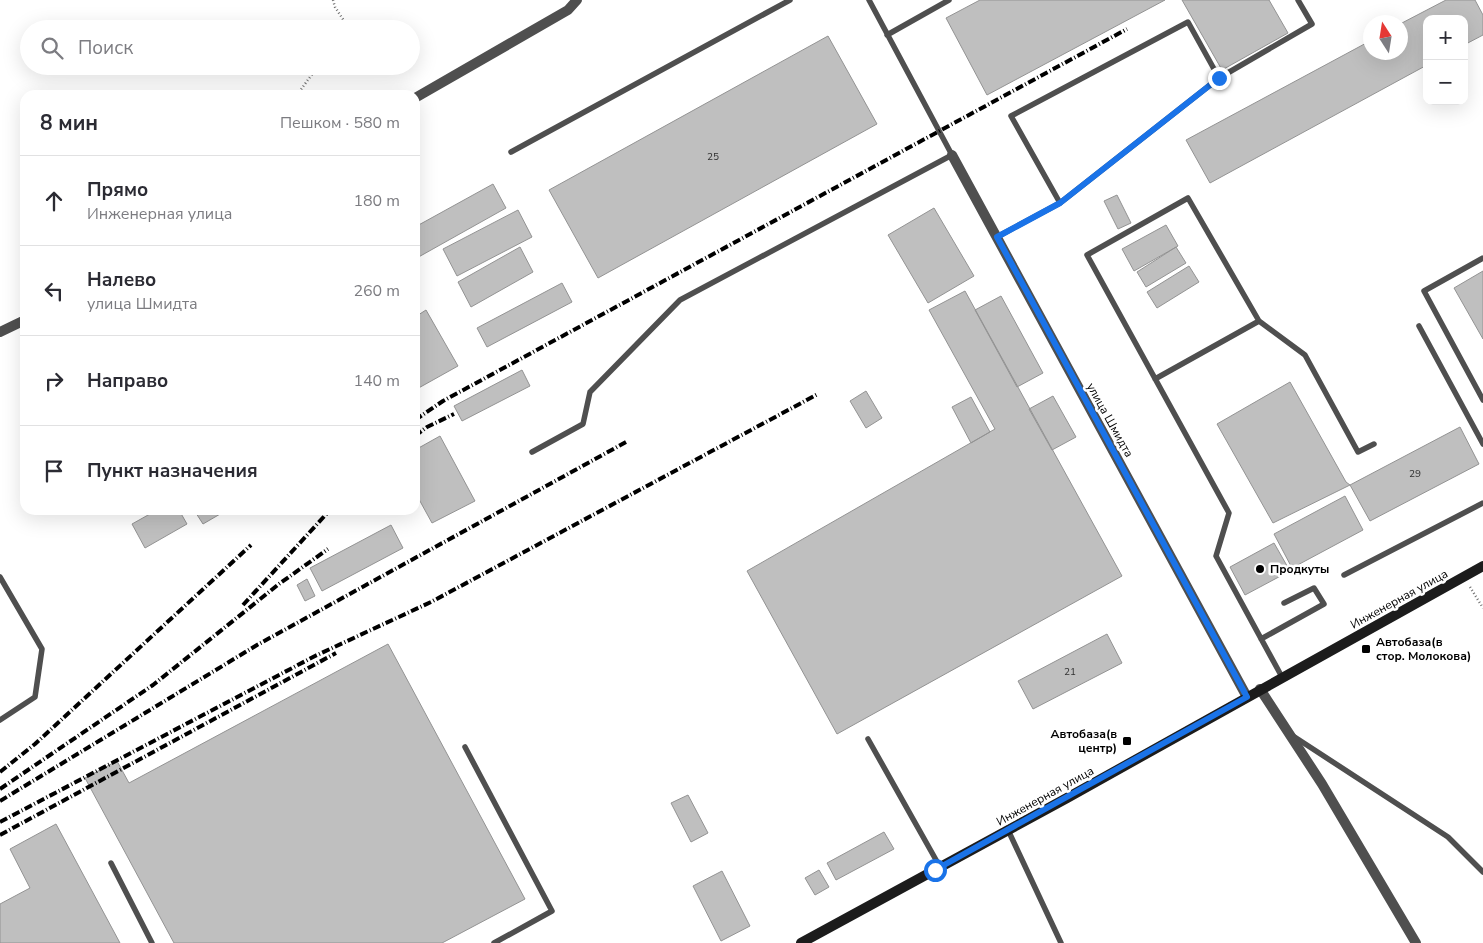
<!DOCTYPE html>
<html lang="ru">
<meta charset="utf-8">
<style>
body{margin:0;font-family:"Nunito Sans",sans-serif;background:#f2f2f3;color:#2b2b33}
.controls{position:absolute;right:15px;top:15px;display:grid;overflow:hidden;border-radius:10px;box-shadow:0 5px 20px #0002}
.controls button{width:45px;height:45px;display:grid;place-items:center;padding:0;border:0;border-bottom:1px solid #e1e1e2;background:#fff;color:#2b2b33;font:25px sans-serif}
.compass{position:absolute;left:1363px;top:15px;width:45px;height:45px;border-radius:50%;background:#fff;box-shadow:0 5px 20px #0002;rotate:348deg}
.stop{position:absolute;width:15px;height:15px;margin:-11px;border:4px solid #1a73e8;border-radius:50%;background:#fff}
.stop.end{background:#1a73e8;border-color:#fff;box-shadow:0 1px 5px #0008}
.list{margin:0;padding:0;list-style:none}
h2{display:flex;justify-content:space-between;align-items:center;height:65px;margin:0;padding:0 20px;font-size:21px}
h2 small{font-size:16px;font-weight:400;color:#7c7c81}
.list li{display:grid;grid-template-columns:32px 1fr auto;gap:15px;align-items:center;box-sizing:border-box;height:90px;padding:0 20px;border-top:1px solid #e1e1e2}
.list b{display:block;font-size:19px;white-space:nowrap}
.list p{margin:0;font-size:16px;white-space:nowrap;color:#7c7c81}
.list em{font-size:16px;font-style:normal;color:#7c7c81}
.icon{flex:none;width:28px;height:28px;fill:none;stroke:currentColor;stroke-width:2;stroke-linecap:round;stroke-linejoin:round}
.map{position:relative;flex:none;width:1483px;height:943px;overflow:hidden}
.search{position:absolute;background:#fff;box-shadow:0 5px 20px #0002;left:20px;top:20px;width:400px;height:55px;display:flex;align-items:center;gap:12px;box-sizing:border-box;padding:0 18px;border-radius:28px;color:#7c7c81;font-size:19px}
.panel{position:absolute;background:#fff;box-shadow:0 5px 20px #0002;left:20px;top:90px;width:400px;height:425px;border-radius:15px}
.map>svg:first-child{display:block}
.building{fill:#bfbfbf;stroke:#939393}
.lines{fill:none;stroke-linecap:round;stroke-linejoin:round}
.path{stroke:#717171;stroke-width:2.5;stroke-dasharray:1 2.5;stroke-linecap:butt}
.lane{stroke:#4f4f4f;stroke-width:5.5}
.street{stroke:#4f4f4f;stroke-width:10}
.secondary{stroke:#1c1c1c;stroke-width:10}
.rail{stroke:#000;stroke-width:4;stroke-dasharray:8 2.5 1 2.5;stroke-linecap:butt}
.route{stroke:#1a73e8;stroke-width:6}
.poi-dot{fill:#000;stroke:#fff;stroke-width:2}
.labels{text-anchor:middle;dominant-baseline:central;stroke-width:5;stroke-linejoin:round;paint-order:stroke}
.number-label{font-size:10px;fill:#303030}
.street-label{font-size:12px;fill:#000;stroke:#fff}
.poi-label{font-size:12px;font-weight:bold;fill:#000;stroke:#fff;text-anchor:start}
</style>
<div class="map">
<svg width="1483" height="943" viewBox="0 0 1483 943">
<rect width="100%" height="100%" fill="#fff"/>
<path class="building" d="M980 0H1165L987 95 946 18Z
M1182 0H1269L1288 33 1222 70Z
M1446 0H1475L1483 15V35L1464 45V19H1427V65L1210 183 1186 140 1370 41V52H1400V24Z
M828 36 877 124 598 278 549 190Z
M493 184 506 208 415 259V227Z
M1117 195 1131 223 1118 229 1104 201Z
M934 208 974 276 928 303 888 235Z
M518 210 532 237 457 276 443 249Z
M1166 225 1178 246 1134 271 1122 249Z
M520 247 533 272 471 307 458 282Z
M1176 247 1186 263 1146 287 1137 272Z
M1189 266 1199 282 1157 308 1147 292Z
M1483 271V339L1454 288Z
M562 283 572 302 487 347 477 328Z
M965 291 1122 576 837 734 747 571 995 429 929 310Z
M1001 296 1043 373 1017 387 975 310Z
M426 310 458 366 415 390V317Z
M522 370 530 386 462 421 454 406Z
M1290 382 1346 482 1350 485 1273 523 1217 424Z
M866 391 882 418 866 428 850 401Z
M1053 396 1076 437 1052 450 1029 409Z
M971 397 990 432 971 443 952 407Z
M1460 427 1479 464 1370 521 1350 485Z
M440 436 475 501 432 523 415 492V450Z
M1345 496 1363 530 1292 568 1274 534Z
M157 510H179L187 524 145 548 132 524Z
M194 510H227L203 524Z
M391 525 403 548 322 591 310 568Z
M1274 543 1290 571 1245 595 1230 567Z
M307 579 315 596 305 601 297 585Z
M1107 634 1122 663 1033 709 1018 681Z
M388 644 525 899 442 943H174L85 778 117 761 129 783Z
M688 795 708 833 691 842 671 803Z
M56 824 120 943H0V904L30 888 10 849Z
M884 832 894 849 836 880 827 863Z
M819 870 829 887 815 895 805 878Z
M722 871 750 926 721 941 693 886Z"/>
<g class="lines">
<path class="path" d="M333 0 335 7 348 27 346 29
M297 95 318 66
M1470 587 1483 608"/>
<path class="lane" d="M887 35 949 0
M511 152 790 0
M1060 203 1011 116 1188 22 1219 78
M997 237 1060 203 1219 78 1312 24 1298 0
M1483 258 1424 291 1483 400
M1419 326 1483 444
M1155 379 1259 321
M532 452 583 424 590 392 680 300 952 155 869 0
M1344 575 1483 503
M0 577 42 649 35 697 0 720
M1261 639 1324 604 1314 588 1284 603
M1282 677 1216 556 1229 513 1087 255 1188 198 1259 321 1305 355 1358 452 1374 444
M1293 736 1448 837 1483 872
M868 739 940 867
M465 747 552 911 494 943
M1008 830 1061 943
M111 863 152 943"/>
<path class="street" d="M415 98 568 10 577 0
M952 155 1247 697
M0 332 25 320
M1260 689 1322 784 1416 943"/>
<path class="secondary" d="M801 943 1067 798 1483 566"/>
<path class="rail" d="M415 420 443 401 1127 29
M415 436 427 427 454 414
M243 605 330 510
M0 772 35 744 251 545
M0 789 153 685 279 584 328 549
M0 801 257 645 626 442
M0 822 315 656 431 602 818 394
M0 835 336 653"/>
</g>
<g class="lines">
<path class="route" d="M935 870 1247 697 997 237 1060 203 1219 78"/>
</g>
<g class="poi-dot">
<circle cx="1260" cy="569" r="5"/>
<rect x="1361" y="644" width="10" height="10" rx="2.5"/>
<rect x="1122" y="736" width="10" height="10" rx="2.5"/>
</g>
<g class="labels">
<g class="number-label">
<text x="713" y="157">25</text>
<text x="1415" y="474">29</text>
<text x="1070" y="672">21</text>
</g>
<g class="street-label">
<text transform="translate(1110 420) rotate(61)">улица Шмидта</text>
<text transform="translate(1399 599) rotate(-29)">Инженерная улица</text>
<text transform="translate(1045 796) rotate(-29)">Инженерная улица</text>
</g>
<g class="poi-label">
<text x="1270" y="569">Продкуты</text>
<text x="1376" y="642">Автобаза(в<tspan x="1376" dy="14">стор. Молокова)</tspan></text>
<text x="1117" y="734" text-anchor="end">Автобаза(в<tspan x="1117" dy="14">центр)</tspan></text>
</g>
</g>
</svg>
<div class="controls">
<button>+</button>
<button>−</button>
</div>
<svg class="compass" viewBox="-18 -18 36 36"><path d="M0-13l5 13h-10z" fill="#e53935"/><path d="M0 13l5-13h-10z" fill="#7c7c81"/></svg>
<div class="stop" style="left:935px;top:870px"></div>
<div class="stop end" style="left:1219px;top:78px"></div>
<div class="search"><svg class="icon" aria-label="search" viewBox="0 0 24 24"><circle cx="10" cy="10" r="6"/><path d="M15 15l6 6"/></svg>Поиск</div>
<section class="panel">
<h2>8 мин<small>Пешком · 580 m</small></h2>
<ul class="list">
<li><svg class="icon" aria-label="ahead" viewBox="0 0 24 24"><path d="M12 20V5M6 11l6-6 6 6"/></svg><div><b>Прямо</b><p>Инженерная улица</p></div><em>180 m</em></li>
<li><svg class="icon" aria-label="left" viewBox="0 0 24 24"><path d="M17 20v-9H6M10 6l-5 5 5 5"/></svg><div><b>Налево</b><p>улица Шмидта</p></div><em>260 m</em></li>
<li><svg class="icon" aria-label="right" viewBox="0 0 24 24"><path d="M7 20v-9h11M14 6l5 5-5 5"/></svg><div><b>Направо</b></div><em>140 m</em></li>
<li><svg class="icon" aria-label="arrive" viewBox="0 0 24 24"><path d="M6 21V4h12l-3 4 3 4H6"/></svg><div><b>Пункт назначения</b></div></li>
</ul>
</section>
</div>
